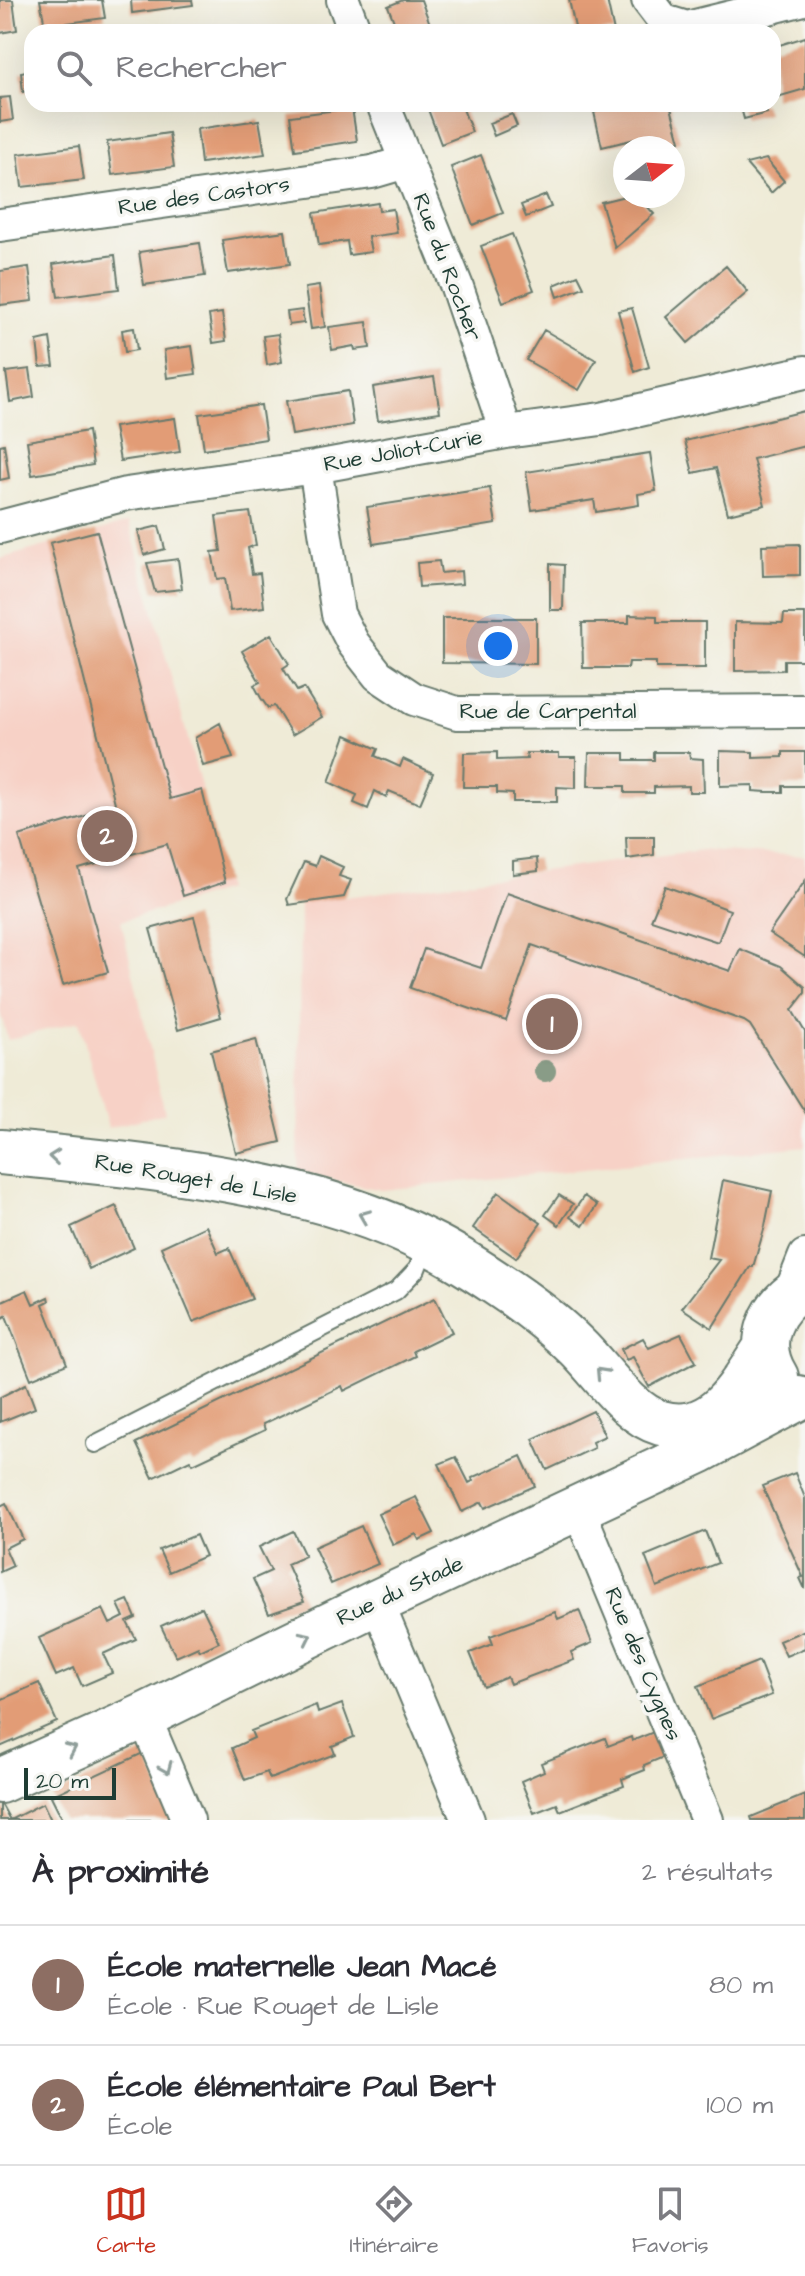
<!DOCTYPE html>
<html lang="fr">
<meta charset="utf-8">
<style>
body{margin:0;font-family:"Architects Daughter",sans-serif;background:#f2f2f3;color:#2b2b33}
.compass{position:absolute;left:613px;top:136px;width:72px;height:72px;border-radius:50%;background:#fff;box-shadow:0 8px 32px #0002;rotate:73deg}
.scale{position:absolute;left:24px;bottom:20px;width:92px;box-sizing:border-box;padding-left:8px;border:4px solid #1f3d34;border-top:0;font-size:22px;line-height:28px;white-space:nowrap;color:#1f3d34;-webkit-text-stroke:6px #f6f6f2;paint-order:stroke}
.you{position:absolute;left:498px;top:646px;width:28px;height:28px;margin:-20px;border:6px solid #fff;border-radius:50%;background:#1a73e8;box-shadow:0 0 0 12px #1a73e833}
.badge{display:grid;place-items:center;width:52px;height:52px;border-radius:50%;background:#c8321e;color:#fff;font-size:26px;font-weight:700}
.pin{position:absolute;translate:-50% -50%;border:4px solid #fff;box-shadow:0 2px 8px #0006}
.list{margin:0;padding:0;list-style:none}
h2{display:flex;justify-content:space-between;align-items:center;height:104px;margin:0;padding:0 32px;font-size:34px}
h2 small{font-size:26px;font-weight:400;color:#7c7c81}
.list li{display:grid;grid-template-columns:52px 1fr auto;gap:24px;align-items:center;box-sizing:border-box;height:120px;padding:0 32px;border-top:2px solid #e1e1e2}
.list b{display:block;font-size:30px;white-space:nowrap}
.list p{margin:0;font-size:26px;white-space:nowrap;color:#7c7c81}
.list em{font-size:26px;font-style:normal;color:#7c7c81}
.icon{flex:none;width:44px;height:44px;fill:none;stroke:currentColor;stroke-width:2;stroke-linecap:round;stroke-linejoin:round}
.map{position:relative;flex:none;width:805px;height:1820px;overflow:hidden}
.search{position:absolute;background:#fff;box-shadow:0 8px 32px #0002;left:24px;right:24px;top:24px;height:88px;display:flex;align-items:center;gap:20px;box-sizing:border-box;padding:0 28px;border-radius:24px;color:#7c7c81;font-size:30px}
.sheet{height:344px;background:#fff}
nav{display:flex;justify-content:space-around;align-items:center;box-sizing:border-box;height:112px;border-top:2px solid #e1e1e2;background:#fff;font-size:22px;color:#7c7c81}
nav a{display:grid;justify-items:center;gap:4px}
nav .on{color:#c8321e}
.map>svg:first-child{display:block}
.built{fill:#f7d1c6}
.building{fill:#e29c76}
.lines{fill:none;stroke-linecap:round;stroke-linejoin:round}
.lane-casing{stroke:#687a6d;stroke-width:20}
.street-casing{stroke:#687a6d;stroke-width:36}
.secondary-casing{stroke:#687a6d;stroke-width:48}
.lane{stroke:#fff;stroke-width:16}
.street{stroke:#fff;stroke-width:32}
.secondary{stroke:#fff;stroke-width:44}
.tree{fill:#899c87}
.oneway{stroke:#8f9e9a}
.labels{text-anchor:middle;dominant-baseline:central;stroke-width:7;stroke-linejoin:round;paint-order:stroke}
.street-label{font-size:22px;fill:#1f3d34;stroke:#f6f6f2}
</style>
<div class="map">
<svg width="805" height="1820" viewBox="0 0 805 1820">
<rect width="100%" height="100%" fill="#f6f6f2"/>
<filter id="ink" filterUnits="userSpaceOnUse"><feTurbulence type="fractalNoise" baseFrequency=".0125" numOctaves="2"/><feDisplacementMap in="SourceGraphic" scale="16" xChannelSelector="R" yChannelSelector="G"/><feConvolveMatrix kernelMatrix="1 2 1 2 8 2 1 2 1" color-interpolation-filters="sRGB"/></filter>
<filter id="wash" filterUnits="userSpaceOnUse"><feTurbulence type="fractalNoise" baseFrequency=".006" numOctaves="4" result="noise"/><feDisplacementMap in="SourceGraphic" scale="32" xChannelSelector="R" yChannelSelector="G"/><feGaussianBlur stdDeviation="1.8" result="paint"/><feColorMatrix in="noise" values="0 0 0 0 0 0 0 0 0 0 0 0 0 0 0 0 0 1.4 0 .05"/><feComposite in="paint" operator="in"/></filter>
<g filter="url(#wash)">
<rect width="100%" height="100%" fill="#efebd7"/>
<path class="built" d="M129 522 202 790 226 890 121 921 165 1113 108 1128 79 1021 8 1040 0 1012V559Z
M702 850 805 856V1146L382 1190 298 1173 300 903Z"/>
<g id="blocks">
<path class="building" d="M0 0H13L17 30 0 33Z
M40 0H102L105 18 45 26Z
M131 0H192L193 5 132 13Z
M403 0H421L433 32H398L388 6Z
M569 0H607L614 32H576Z
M805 37V89L774 98 773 47Z
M32 70V90L23 92 21 72Z
M10 97 13 120 0 122V98Z
M426 104H461L472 132 441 144Z
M625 104H656L657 107 670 104 680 141 660 147 656 134 602 147 594 112Z
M740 104H764L767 113 744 119Z
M352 108 357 141 295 150 290 116Z
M512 114 517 126 494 136 489 123Z
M259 120 265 154 201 163 197 129Z
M169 133 174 167 112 175 107 142Z
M79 146 84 180 22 187 18 154Z
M481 155 503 213 473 225 451 167Z
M766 159 784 181 771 193 746 164Z
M546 195 551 207 526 217 521 205Z
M625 196H638L654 214 615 248 601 202Z
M378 203 379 211 393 209 397 233 368 237 371 252 349 255 347 241 319 245 314 213Z
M285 231 290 264 228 273 222 240Z
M512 234 534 290 503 302 481 246Z
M200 243 205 276 144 285 139 252Z
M115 255 119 289 58 297 53 264Z
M726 266 748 292 688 343 666 317Z
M29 267 33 301 0 305V271Z
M578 275 584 287 558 297 554 285Z
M319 286 325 327 311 329 305 288Z
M632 308 649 367 635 372 618 311Z
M302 310 304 323 289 325 287 312Z
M222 313 226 341 213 343 209 315Z
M367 322 370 348 355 350 354 346 332 350 329 327Z
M134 328 137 350 125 352 122 330Z
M544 330 596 360 579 390 526 360Z
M278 334 282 362 267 365 263 336Z
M50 338 54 366 40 367 37 341Z
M192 346 196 374 167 378 164 350Z
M30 369 34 397 10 402 6 372Z
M434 377 440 412 378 421 373 387Z
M348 391 353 425 292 435 286 401Z
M261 405 266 439 204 449 199 414Z
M804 411 805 446 753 459 765 505 728 514 716 468 693 473 685 441Z
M175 418 180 452 120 461 114 427Z
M88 431 93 465 32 475 27 441Z
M4 444 9 478 0 480V445Z
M650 453 656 491 638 494 639 505 596 512 594 500 532 510 526 472Z
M490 488 496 524 373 544 367 507Z
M250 512 256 545 248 548 252 574 260 573 264 607 230 611 225 578 217 579 212 552 221 551 216 516Z
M159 526 165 549 144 555 138 531Z
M97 531 170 799 202 790 225 882 183 896 167 844 79 869 108 972 63 985 19 836 116 807 50 543Z
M800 544V575L763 576 762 545Z
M178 559 182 589 155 592 147 563Z
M439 561 441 573 461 571 462 584 419 587 417 563Z
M550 564 564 565 563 610H550Z
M784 614H805V660H784V670L735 671V622L783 623Z
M629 615 657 616V622H705V668H656V662H629L628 668H583L582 623H629Z
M442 618H536V664L442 663Z
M271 634 289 664 283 668 297 691 304 688 322 717 292 735 274 706 268 708 261 698 254 685 260 682 242 651Z
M220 723 233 758 203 766 195 738Z
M346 735 378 749 375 756 387 761 400 767 403 759 433 773 420 804 389 791 386 797 375 791 368 809 354 803 357 795 329 782Z
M720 751 753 752V758L783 757V752H805V786H783V792H767L753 791V785L720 786Z
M497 752V760L527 759 526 753H559V757H576V788L557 787V802H513V794L497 793V787H463L464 753Z
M654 752H689L690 758 703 759 704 792H689V786L654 787V793H625V786H588L589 753H625V760H654Z
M626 837H654V855L627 859Z
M319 856 343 867 339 876 351 880 344 897 289 905 287 899 304 862 315 866Z
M537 858 538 871 513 874V861Z
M805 881V957L769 933Z
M665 886 730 910 718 942 651 920Z
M507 893 730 971 740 949 781 966 805 987V993L792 1010 805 1032V1112L750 1025 744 1021 532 945 506 1021 410 988 424 949 481 968Z
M194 917 221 1017 178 1030 150 929Z
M256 1039 281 1142 236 1153 211 1051Z
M723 1180 772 1191 765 1226 753 1267H750L712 1328 682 1308 719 1260 708 1258Z
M498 1192 541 1223 516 1258 473 1228Z
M559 1195 573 1204 559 1225 545 1215Z
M584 1196 597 1205 583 1226 570 1217Z
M116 1206 134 1248 89 1269 71 1227Z
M206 1226 218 1253 229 1248 252 1299 193 1322 161 1247Z
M27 1290 33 1304 48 1297 49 1301 43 1304 67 1364 31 1379 6 1316 0 1319V1302Z
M435 1298 452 1332 413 1351 415 1356 344 1391 342 1386 263 1424 265 1430 193 1464 190 1460 153 1478 136 1443Z
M681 1334 696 1362 649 1387 633 1357 626 1360 621 1349 643 1338 649 1348Z
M26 1384 35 1408 0 1422V1397Z
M593 1411 605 1436 592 1442 594 1448 547 1470 533 1439Z
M521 1456 535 1486 485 1508 482 1502 462 1512 439 1464 456 1457 469 1483 473 1481 472 1478Z
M795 1473 805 1498V1589L800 1578 803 1577 762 1486Z
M416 1497 434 1533 419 1540 416 1534 393 1545 378 1514Z
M6 1503 23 1539 5 1548 13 1566 0 1572V1506Z
M361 1526 378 1564 331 1584 314 1547Z
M293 1531 305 1556 287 1564 304 1602 269 1614 253 1579 271 1571 259 1547Z
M705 1531 718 1563 657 1587 645 1556Z
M196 1535 205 1556 169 1572 159 1550Z
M128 1600 136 1618 127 1622 136 1639 103 1654 112 1673 82 1686 74 1668 56 1676 39 1638 103 1609 110 1624 124 1617 118 1604Z
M202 1607 219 1642 200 1651 198 1647 176 1657 161 1626Z
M579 1610 592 1643 571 1652 574 1660 510 1684 507 1677 484 1687 470 1653 493 1644 490 1636 555 1612 558 1619Z
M805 1630V1648L786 1656 779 1641Z
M759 1661 772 1695 711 1719 698 1686Z
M39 1683 57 1722 0 1747 2 1709 0 1700Z
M342 1704 354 1737 332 1746 335 1754 270 1779 267 1772 245 1780 232 1748 254 1738 251 1731 316 1705 318 1713Z
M656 1731 666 1756 644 1765 645 1770 622 1779 624 1786 560 1811 557 1804 534 1813 521 1781 544 1771 541 1763 605 1738 608 1746 631 1737 632 1741Z
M145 1752 172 1820H63L51 1796Z
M805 1795V1820H752L751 1817Z
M0 1802 10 1820 43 1803 51 1820H0Z"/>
</g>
</g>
<g filter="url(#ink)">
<use href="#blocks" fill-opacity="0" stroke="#687a6d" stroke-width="2"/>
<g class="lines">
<defs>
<path id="lane" d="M95 1444 396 1291 417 1269 427 1243"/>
<path id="street" d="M343 0 355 32
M648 0 664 21 687 28 800 0
M383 104 457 287 506 432
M0 225 372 172 406 162
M315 467 338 614 353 643 378 675 414 699 457 713 805 711
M0 527 126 494 315 467 506 432 601 419 805 372
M790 1294 805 1256
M578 1508 707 1820
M377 1602 468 1820
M144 1716 188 1820"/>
<path id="secondary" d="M0 1152C135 1165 308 1179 429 1243 452 1254 475 1269 496 1283 522 1300 555 1325 577 1347 601 1370 628 1414 661 1423 715 1437 739 1387 765 1349
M776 1377C754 1342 771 1304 805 1287
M0 1781 144 1716 377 1602 699 1451 798 1398"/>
</defs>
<use href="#lane" class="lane-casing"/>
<use href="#street" class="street-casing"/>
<use href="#secondary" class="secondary-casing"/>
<use href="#lane" class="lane"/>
<use href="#street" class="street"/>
<use href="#secondary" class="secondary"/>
</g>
<circle class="tree" cx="545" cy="1071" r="11"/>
<defs><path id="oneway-chevron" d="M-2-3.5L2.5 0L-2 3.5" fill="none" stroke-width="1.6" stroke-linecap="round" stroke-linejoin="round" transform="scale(2)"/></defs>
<g class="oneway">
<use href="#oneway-chevron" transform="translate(54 1157) rotate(-174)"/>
<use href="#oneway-chevron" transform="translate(364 1216) rotate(-158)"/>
<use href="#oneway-chevron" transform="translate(601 1373) rotate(-133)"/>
<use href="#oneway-chevron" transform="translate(306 1637) rotate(-26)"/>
<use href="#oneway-chevron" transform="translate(71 1749) rotate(-24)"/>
<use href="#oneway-chevron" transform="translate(166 1768) rotate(67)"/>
</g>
</g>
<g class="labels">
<g class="street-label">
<text transform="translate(204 196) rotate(-8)">Rue des Castors</text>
<text transform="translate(447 267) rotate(69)">Rue du Rocher</text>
<text transform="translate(403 451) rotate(-10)">Rue Joliot-Curie</text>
<text x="548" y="711">Rue de Carpental</text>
<text transform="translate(196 1179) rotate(10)">Rue Rouget de Lisle</text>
<text transform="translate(400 1591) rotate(-25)">Rue du Stade</text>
<text transform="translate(643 1664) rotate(67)">Rue des Cygnes</text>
</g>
</g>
</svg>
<svg class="compass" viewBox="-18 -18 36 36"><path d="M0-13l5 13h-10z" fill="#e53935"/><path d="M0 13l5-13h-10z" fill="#7c7c81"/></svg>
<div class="scale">20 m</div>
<div class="you"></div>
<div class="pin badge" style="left:552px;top:1024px;background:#8d6e63">1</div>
<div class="pin badge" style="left:107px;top:836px;background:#8d6e63">2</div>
<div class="search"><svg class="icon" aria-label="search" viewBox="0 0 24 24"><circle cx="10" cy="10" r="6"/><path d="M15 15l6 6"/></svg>Rechercher</div>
</div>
<section class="sheet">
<h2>À proximité<small>2 résultats</small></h2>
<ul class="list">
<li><span class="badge" style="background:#8d6e63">1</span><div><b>École maternelle Jean Macé</b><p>École · Rue Rouget de Lisle</p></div><em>80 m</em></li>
<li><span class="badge" style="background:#8d6e63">2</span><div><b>École élémentaire Paul Bert</b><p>École</p></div><em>100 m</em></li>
</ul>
</section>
<nav>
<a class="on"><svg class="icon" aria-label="map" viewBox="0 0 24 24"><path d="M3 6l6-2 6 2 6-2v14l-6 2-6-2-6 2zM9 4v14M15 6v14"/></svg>Carte</a>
<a><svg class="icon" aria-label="directions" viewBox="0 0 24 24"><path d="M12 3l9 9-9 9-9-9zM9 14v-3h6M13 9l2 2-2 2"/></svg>Itinéraire</a>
<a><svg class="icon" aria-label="saved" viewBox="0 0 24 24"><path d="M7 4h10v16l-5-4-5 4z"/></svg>Favoris</a>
</nav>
